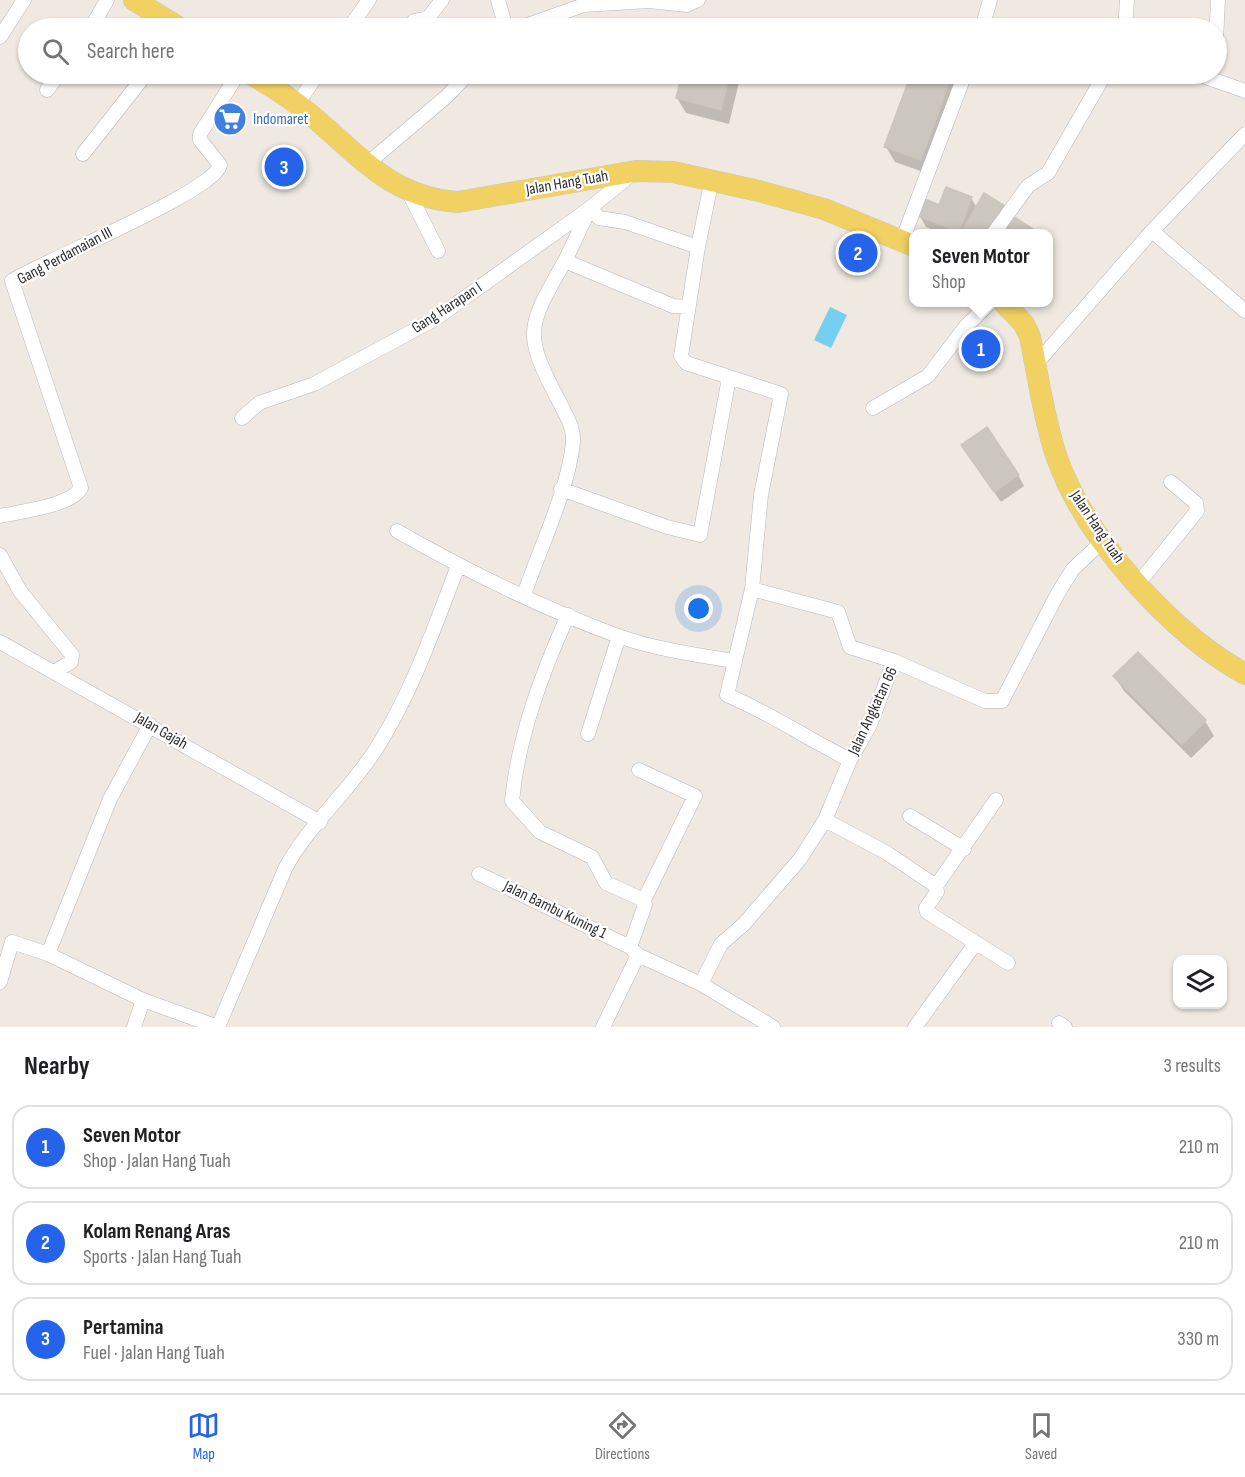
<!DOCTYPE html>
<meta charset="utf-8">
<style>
body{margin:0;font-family:"Sofia Sans Condensed",sans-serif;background:#f2f2f2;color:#202124}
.controls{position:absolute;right:18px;bottom:18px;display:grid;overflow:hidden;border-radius:12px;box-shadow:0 2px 4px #0004}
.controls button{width:54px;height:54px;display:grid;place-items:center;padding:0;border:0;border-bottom:2px solid #e0e0e0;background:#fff;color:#202124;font:30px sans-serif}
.you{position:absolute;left:699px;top:609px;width:21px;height:21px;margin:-15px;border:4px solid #fff;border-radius:50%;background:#1a73e8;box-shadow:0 0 0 9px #1a73e833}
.badge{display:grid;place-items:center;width:39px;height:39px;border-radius:50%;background:#2563eb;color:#fff;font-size:20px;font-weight:700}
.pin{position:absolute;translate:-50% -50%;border:3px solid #fff;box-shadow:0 2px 6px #0006}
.popup{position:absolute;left:909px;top:229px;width:144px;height:78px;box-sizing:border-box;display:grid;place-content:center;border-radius:12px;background:#fff;filter:drop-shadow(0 2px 4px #0005);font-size:20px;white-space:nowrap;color:#757577}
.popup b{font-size:22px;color:#202124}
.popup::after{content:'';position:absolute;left:50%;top:100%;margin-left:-12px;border:12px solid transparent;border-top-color:#fff}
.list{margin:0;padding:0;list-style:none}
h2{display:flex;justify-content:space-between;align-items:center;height:78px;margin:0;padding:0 24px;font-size:26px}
h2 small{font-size:20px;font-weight:400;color:#757577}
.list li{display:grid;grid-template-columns:39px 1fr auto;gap:18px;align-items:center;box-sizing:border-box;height:84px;margin:0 12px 12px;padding:0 12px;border:2px solid #e0e0e0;border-radius:18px}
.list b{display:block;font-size:22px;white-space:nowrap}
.list p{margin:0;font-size:20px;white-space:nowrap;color:#757577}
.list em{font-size:20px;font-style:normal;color:#757577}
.icon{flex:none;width:33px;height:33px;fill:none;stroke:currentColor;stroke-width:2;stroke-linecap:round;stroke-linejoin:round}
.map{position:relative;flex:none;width:1245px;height:1027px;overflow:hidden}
.search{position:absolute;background:#fff;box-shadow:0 2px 4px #0004;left:18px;right:18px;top:18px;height:66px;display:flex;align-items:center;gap:15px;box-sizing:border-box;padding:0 21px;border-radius:33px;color:#757577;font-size:22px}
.sheet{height:366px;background:#fff}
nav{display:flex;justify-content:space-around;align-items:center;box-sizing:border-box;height:84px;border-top:2px solid #e0e0e0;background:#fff;font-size:16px;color:#757577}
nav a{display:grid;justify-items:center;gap:3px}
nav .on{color:#2563eb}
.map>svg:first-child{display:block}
.water{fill:#75cff0}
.shadow{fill:#0003}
.building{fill:#cbc7bf;stroke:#cbc5ba;stroke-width:1.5}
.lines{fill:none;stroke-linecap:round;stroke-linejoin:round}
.minor-casing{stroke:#b4b7c1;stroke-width:15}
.primary-casing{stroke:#c9c9c9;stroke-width:22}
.minor{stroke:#fff;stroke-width:14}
.primary{stroke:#f2d163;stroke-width:21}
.labels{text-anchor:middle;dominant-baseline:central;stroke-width:4.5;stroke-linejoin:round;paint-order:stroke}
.shop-label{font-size:16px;fill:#366cbe;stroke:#fff;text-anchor:start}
.street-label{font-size:16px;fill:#2e2e2e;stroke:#fff}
</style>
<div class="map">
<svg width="1245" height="1027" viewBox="0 0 1245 1027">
<rect width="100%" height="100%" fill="#efe9e1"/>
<path class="water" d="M830 307 847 315 831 348 814 340Z"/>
<path class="shadow" d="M683 74H741L729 124 686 113 677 98Z
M913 74H952L960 87 929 174 895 162 886 147Z
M971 198 977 208 1011 217 1035 234H943L926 227 920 216Z
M993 344 997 351 982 368 971 356Z
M969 456 1018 475 1024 486 1001 502Z
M1138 654 1205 721 1214 736 1191 758 1124 691 1115 677Z"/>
<path class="building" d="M682 74H730L721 110 676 98Z
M911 74H952L921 160 884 147Z
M946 187 972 197 959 232 918 216 925 199 939 205Z
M984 193 1008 208 992 234H971L963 229Z
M1011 215 1036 231 1034 234H998Z
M986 336 994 343 977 362 969 355Z
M987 427 1019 475 994 492 961 445Z
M1138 652 1206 720 1182 745 1113 676Z"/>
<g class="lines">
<defs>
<path id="minor" d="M498 0 506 28
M414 21 428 18 442 0
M91 28 107 0
M349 28 369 0
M519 28 584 5 649 1 687 5 698 0
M982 28 990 0
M1125 28 1127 0
M0 37 24 0
M1216 41 1218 0
M1197 74 1245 91
M47 90 59 74
M297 104 318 74
M83 154 146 74
M367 164 447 96 468 74
M712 179 698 247 681 356 686 363 781 394 761 495 752 589 727 695C770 713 808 739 850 760
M409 193 438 251
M1152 231 1245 311
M993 234 1028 186 1048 173 1105 74
M902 241 965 74
M688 307 673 306 565 261 590 208 599 218 625 222 698 247
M1036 364 1152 231 1245 134
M873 408 928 376 966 326 991 302
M242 418 259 403 314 384 435 319 590 208 632 174
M561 489 667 527 700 535 729 378
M0 516C21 511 71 506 81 488L12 281C43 261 215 191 220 165L200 140V134L238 74
M397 531C467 571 542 608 618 636 655 649 696 655 734 661
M0 555 20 591 72 655 71 662 54 672
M1137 585 1197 511 1196 503 1171 482
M752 589 838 612 850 647 894 661 985 701H1002L1058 593 1073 569 1104 540
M524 595C539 550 569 488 573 442 574 427 566 416 560 403 523 333 526 329 565 261
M568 615C542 673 518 737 512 801L540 832 592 857 606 883 644 900
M0 642 320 822
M588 734 619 636
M910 816 964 849
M825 820 887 853 936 886 937 892 926 908 927 912 1008 963
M479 874 630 947 638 955 701 984 773 1027
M936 886 996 800
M630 947 645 905 644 900 695 796 639 770
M48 954 110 799 150 725
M0 982 12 942 48 954 143 1000 218 1027
M701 984 721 944 744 924 800 859 825 820 850 760 870 725 894 661
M1059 1023 1065 1027
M134 1027 143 1000
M218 1027 285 869C308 825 349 792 376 749 412 693 434 628 458 566
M603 1027 638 955
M915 1027 975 944"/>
<path id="primary" d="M134 0 180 28
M251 74C267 84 283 93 297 104 353 146 384 197 458 202L636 171 673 172 759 191 824 209 914 246
M1003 302 1024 324 1030 337C1038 376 1044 420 1057 458 1086 539 1170 632 1245 674"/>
</defs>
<use href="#minor" class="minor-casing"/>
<use href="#primary" class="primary-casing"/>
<use href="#minor" class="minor"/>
<use href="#primary" class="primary"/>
</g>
<defs>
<symbol id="supermarket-disc" viewBox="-11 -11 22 22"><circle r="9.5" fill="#3f7fe0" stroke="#fff"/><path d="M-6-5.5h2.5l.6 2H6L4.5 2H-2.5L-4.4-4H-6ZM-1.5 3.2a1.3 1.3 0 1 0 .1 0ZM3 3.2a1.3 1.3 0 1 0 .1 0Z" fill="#fff"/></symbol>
</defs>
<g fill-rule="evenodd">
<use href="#supermarket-disc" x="211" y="100" width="38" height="38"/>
</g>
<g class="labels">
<g class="shop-label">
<text x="253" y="119">Indomaret</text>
</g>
<g class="street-label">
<text transform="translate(567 183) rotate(-10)">Jalan Hang Tuah</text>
<text transform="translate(65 256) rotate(-28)">Gang Perdamaian III</text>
<text transform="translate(447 308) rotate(-33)">Gang Harapan I</text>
<text transform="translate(1097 527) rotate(56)">Jalan Hang Tuah</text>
<text transform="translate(873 711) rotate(-65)">Jalan Angkatan 66</text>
<text transform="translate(161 731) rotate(30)">Jalan Gajah</text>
<text transform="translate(555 910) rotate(26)">Jalan Bambu Kuning 1</text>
</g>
</g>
</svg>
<div class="controls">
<button><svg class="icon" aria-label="layers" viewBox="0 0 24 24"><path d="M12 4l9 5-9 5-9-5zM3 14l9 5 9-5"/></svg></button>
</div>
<div class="you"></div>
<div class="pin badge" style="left:981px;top:349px">1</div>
<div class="popup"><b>Seven Motor</b>Shop</div>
<div class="pin badge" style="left:858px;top:253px">2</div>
<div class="pin badge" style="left:284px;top:167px">3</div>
<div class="search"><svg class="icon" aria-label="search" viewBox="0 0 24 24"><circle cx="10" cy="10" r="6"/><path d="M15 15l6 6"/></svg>Search here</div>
</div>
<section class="sheet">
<h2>Nearby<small>3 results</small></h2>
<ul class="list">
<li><span class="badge">1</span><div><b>Seven Motor</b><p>Shop · Jalan Hang Tuah</p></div><em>210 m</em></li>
<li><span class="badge">2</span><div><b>Kolam Renang Aras</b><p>Sports · Jalan Hang Tuah</p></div><em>210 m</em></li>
<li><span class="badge">3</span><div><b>Pertamina</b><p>Fuel · Jalan Hang Tuah</p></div><em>330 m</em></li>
</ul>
</section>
<nav>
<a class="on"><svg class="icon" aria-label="map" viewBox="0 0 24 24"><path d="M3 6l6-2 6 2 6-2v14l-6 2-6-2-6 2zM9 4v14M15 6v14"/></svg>Map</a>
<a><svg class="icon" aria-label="directions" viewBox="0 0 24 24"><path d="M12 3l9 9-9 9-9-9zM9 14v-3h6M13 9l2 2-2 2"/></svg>Directions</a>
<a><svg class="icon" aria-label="saved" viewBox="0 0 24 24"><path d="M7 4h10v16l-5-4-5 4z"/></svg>Saved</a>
</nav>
